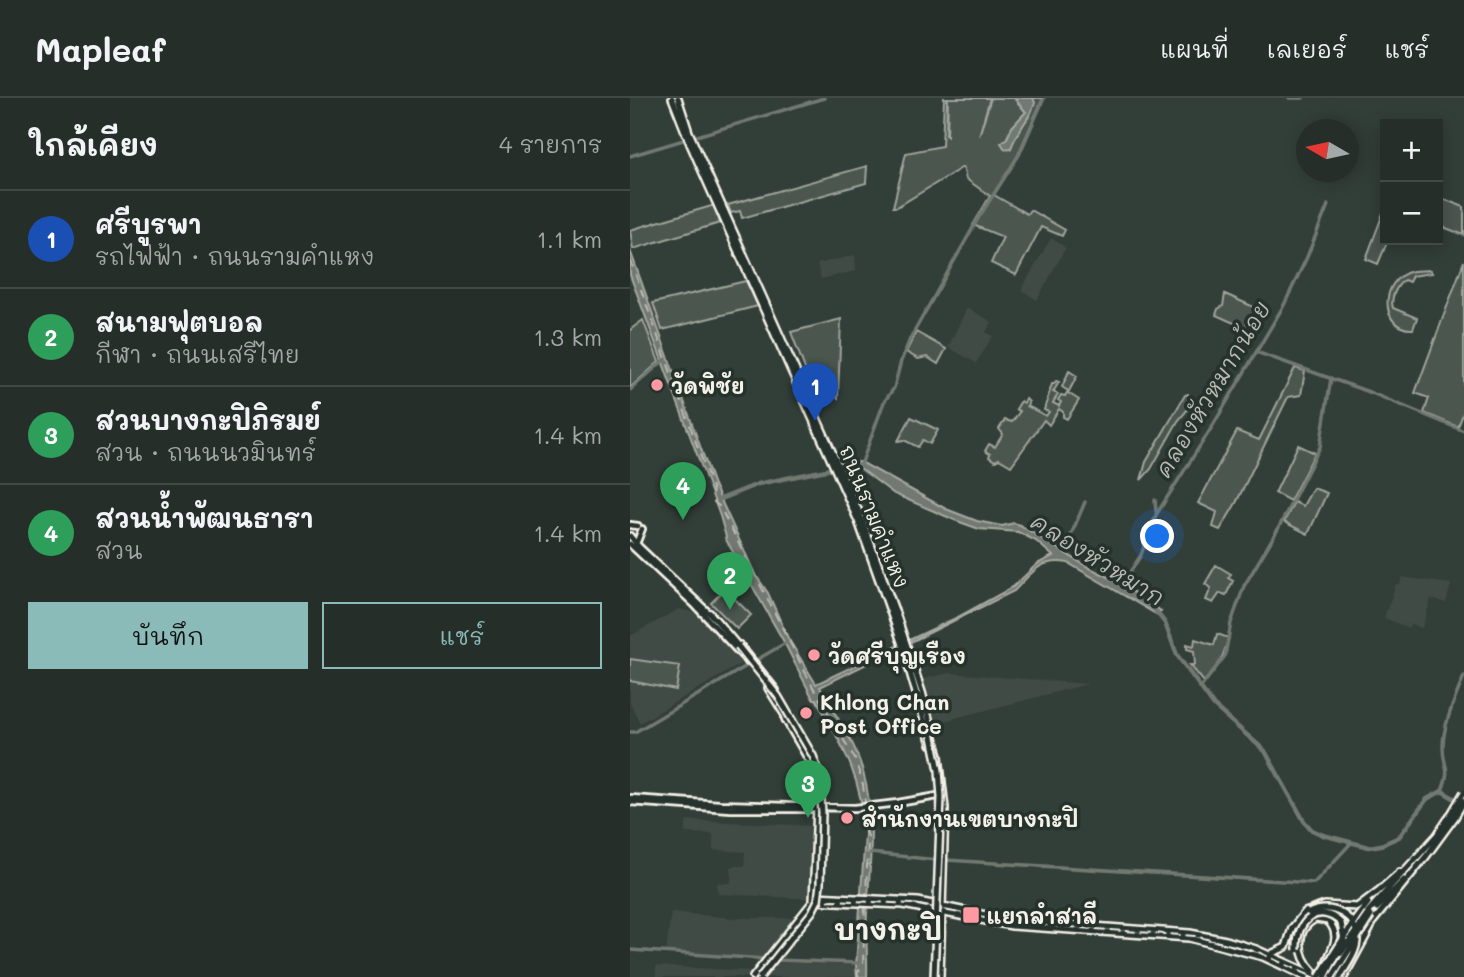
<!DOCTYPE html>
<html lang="th">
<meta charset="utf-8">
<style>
body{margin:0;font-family:Mali,"Playpen Sans Thai",sans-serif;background:#2e3632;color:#f1f3f6}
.controls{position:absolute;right:21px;top:21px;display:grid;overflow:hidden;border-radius:0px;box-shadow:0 4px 18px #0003}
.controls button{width:63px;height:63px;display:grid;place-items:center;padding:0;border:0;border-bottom:2px solid #424a47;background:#262e2a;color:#f1f3f6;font:35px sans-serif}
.compass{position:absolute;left:666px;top:21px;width:63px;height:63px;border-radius:50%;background:#262e2a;box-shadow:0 4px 18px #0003;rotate:279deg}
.you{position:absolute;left:528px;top:439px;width:24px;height:24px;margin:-18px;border:5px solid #fff;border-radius:50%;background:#1a73e8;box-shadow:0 0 0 10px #1a73e833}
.badge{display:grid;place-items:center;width:46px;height:46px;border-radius:50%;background:#8bbbb9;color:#fff;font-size:23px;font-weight:700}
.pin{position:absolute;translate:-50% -58px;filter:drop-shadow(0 2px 4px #0008)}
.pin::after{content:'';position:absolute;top:37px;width:24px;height:21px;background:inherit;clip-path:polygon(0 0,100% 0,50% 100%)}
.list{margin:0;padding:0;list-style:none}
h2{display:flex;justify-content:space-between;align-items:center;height:91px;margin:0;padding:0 28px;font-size:30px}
h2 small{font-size:23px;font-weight:400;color:#a4a8a8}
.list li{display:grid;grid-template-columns:46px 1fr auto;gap:21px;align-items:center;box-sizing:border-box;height:98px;padding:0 28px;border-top:2px solid #424a47}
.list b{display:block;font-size:26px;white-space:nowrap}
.list p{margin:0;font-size:23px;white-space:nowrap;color:#a4a8a8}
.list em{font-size:23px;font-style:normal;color:#a4a8a8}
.actions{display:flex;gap:14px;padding:21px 28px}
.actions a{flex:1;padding:16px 0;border:2px solid #8bbbb9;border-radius:0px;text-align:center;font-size:24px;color:#8bbbb9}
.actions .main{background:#8bbbb9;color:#111}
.map{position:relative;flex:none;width:834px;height:879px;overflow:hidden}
header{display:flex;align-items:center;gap:42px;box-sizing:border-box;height:98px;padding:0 35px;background:#262e2a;border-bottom:2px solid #424a47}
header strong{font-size:33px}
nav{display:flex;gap:38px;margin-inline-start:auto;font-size:24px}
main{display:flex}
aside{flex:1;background:#262e2a}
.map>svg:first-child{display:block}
.built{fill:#404b44}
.green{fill:#4c564f;stroke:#a0a49c;stroke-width:2}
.water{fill:#727972;stroke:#a6a9a1;stroke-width:2}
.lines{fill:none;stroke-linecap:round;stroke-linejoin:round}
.canal{stroke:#727972;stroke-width:3.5}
.river{stroke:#727972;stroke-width:4.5}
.ferry{stroke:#babbb3;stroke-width:2;stroke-dasharray:9 7;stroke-linecap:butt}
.secondary-casing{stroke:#f4f1e8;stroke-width:10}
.primary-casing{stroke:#f4f1e8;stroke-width:10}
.secondary{stroke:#26332d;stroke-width:4.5}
.primary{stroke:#26332d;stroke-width:5}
.rail{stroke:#f4f1e8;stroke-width:2;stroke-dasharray:10 5;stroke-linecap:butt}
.primary-bridge-casing{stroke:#f4f1e8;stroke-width:10;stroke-linecap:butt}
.primary-bridge{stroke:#26332d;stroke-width:5}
.poi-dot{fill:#ff9aa2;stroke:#26332d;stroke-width:2.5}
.labels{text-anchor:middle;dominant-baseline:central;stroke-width:7;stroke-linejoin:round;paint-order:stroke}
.poi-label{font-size:21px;font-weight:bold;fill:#f4f1e8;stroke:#26332d;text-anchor:start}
.street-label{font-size:21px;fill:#f4f1e8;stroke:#26332d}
.water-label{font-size:23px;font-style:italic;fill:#babbb3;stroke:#26332d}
.district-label{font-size:28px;font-weight:bold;fill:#f4f1e8;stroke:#26332d}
</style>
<header>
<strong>Mapleaf</strong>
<nav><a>แผนที่</a><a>เลเยอร์</a><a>แชร์</a></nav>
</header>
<main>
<aside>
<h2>ใกล้เคียง<small>4 รายการ</small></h2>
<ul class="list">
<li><span class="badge" style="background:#1a4fb4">1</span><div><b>ศรีบูรพา</b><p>รถไฟฟ้า · ถนนรามคำแหง</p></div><em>1.1 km</em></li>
<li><span class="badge" style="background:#2e9e5b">2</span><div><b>สนามฟุตบอล</b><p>กีฬา · ถนนเสรีไทย</p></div><em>1.3 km</em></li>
<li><span class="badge" style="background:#2e9e5b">3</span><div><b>สวนบางกะปิภิรมย์</b><p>สวน · ถนนนวมินทร์</p></div><em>1.4 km</em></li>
<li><span class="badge" style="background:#2e9e5b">4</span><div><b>สวนน้ำพัฒนธารา</b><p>สวน</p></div><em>1.4 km</em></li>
</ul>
<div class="actions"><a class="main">บันทึก</a><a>แชร์</a></div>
</aside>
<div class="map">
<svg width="834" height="879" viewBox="0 0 834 879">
<rect width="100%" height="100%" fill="#323e38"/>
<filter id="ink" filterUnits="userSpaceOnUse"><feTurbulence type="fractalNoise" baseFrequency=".0143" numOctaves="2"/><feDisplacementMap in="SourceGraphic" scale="14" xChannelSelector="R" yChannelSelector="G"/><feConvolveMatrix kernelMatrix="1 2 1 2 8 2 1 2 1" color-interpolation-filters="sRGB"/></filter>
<g filter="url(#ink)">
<path class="built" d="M421 140 435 149V151L407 202 391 192Z
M225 157 226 173 191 181 187 166Z
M337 210 362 224 356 234 363 238 346 265 318 249Z
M772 479 821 486 816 505 801 501 792 530 781 526 779 530 754 520 766 486H770Z
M49 511 70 516 114 564 10 625 0 605V538Z
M320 575 458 586 306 625 293 581Z
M57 722 185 728 182 801 88 796 87 785H101V768H114L115 754 83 752V736L55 735Z
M41 814 102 820H167L137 860 36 854Z
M146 864 226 867 227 879H135Z
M26 868 122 873 124 875 121 879H26Z"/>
<path class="green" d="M314 0H317L316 37 317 39 318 0H360L349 38 361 0H384L396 14 382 29 377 40 381 50C383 44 385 38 388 33 396 22 405 15 403 0H398H413L388 57 364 97 397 116 400 112 435 132 432 138 411 129 386 177 361 165 373 139 343 127 360 98 336 81 333 69 267 109H263L276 55 312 48Z
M237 68 236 85 112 120 110 113 101 115 98 107Z
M808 99 834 109V137L808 127Z
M85 107 90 125 3 151 0 132Z
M755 110V142H758L748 166 736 161Z
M834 163V313L828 329 794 315 799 300 785 295Z
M800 172 802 175 782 178 779 184 774 182C766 188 760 201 763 210L787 220 783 231C750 233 748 180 783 173 789 172 795 173 800 172Z
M116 183 128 208 32 232 23 205Z
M595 196 626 210 615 230 586 217 588 211 593 208Z
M211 221 208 300 191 293 183 278 174 280 175 271 161 234Z
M13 222 29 264 0 290V232Z
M286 234 316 251 308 266 297 259 288 261 276 254Z
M665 270 675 273 671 297 658 299 606 405 590 432 583 429 587 414 568 405 607 333 629 342Z
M439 273 447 278 438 295 449 302 437 321 433 319V314L429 311 419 327 414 322 381 368 369 361 365 363 359 359 360 356 355 353 359 346 365 349 373 336 369 331 375 322 382 324 390 313 386 311 391 303 394 305 396 301 399 304 397 308 416 318 419 314 414 312 422 286H424L426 283 429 284 423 294 428 296 423 305 429 308 431 304 428 302 431 297 435 298 438 293 432 289Z
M558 296 563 305 548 323 521 371 511 382 516 364 555 297Z
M281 319 308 332 300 346 293 342 288 349 274 342 268 343Z
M668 347 685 355 660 403 645 395Z
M683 390 697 395 678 436 654 424 664 404 673 408Z
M586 467 601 476 598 480 603 483 596 497 590 495 583 505 576 502 581 490 575 486Z
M95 491 121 517 107 531 81 505Z
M587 536 599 540 591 562 574 584 560 567H565L564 553 557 551V546L564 548 565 541 584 547Z
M0 561 50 568 46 592 0 583Z"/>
<path class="water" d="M384 0H403L405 5C399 22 387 33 381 50L375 51 371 45 377 40 382 29 396 14Z
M0 152 84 387 125 476 138 495 158 540 186 586 330 518 383 489 407 466 423 458 406 443 388 434 349 431 327 423 264 396 231 371H214L212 365 231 364 316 411 347 423 372 428 384 425 390 427 458 469 487 483 531 513 526 516 438 465C410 460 403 474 384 493L190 589C201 612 218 632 227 656 248 708 240 762 237 816 235 839 238 856 237 879H227L226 867 235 736C232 679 213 648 186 601H183L154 544 95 440 96 439 90 418 0 177Z"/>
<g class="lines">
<path class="canal" d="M659 0H673
M0 58 194 0
M626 254 739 294 834 333
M0 292 34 262
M231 367 254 304 264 290 271 263 280 241 349 119 389 57 414 0
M525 402 526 414
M435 451 455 404
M489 491 511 457 526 417 582 329 654 207 677 159 698 107
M572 588 595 558 601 525 614 488 648 431 690 349 701 280
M0 634H5L157 544
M812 693C822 667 813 671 813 649 813 626 826 599 834 578
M240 755 307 762
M316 762 684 785 721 745
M0 852 135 861
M147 862 228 865"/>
<path class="river" d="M88 402 128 386 206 370
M524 511 535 525 547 557 584 608 635 653 674 723 682 732 693 737 739 749 751 747 769 739 797 701 812 693 830 704"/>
<path class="ferry" d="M0 161 82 389 84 404 90 409 185 593 225 661 233 687 238 730 235 734 238 738 236 800
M229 879 227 875 233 868 235 806"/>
<defs>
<path id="secondary" d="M0 427 8 428
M0 438 9 449 82 518
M0 446 64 506 118 564
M6 446 12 431
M110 547 146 592
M155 621 184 671 187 707
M0 700 89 706 225 710 268 705 313 697
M0 704 101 711H189"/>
<path id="primary" d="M42 0 60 46 228 423 271 544 301 646
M48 0 59 34 230 416 268 521 292 594 309 658 315 710 310 879
M80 515 108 548
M138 590 158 622
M795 760 825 719
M758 791 807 737 821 716
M746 795 770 774
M184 798 288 803 380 822 560 835 596 842 626 851 689 879
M183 803 273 807 382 828 559 840 633 859 676 879
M290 810 299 817 305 830
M747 810 774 782
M725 822 738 805
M724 830 760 789
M733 836 797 757
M643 855 656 849 662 830 675 814 695 807 727 809 748 793
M683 873C668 858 664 831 686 821L698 823C711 837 703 849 696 864
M123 879 183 803 187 707
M714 879 741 829"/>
</defs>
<use href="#secondary" class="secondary-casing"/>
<use href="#primary" class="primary-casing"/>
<use href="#secondary" class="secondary"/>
<use href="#primary" class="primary"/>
<path class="rail" d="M128 879 185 809 194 803 202 802 282 806 381 825 565 838 628 854 683 879"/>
<defs>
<path id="primary-bridge" d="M108 548 148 598 183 658 189 675 192 715 190 786 188 802 182 814 130 879
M301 634 309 672 311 699 304 879
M821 716 834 694
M825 719 834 703
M679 815C701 804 728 817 727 843 726 856 716 868 710 879
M667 852C665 824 688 803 711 825L714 842 695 879
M711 855 738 816
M689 879 725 822
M702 879 741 818"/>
</defs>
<use href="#primary-bridge" class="primary-bridge-casing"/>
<use href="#primary-bridge" class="primary-bridge"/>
</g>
</g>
<g class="poi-dot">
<circle cx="27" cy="287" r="7"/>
<circle cx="184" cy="557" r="7"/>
<circle cx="176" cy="615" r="7"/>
<circle cx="217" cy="720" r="7"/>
<rect x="332" y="808" width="18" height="18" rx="3.5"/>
</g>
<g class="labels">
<g class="poi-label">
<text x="41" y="287">วัดพิชัย</text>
<text x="198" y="557">วัดศรีบุญเรือง</text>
<text x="190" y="603">Khlong Chan<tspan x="190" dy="24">Post Office</tspan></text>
<text x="231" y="720">สำนักงานเขตบางกะปิ</text>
<text x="357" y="817">แยกลำสาลี</text>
</g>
<g class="street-label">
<text transform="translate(245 418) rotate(68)">ถนนรามคำแหง</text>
</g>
<g class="water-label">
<text transform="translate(582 291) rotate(-59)">คลองหัวหมากน้อย</text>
<text transform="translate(468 461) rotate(32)">คลองหัวหมาก</text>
</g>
<g class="district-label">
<text x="258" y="831">บางกะปิ</text>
</g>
</g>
</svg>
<div class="controls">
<button>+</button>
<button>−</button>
</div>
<svg class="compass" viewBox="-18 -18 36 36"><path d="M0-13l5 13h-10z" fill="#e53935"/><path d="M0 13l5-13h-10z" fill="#a4a8a8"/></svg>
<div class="you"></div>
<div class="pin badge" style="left:185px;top:323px;background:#1a4fb4">1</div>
<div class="pin badge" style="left:100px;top:512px;background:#2e9e5b">2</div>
<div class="pin badge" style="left:178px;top:720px;background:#2e9e5b">3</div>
<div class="pin badge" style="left:53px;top:422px;background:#2e9e5b">4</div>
</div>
</main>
